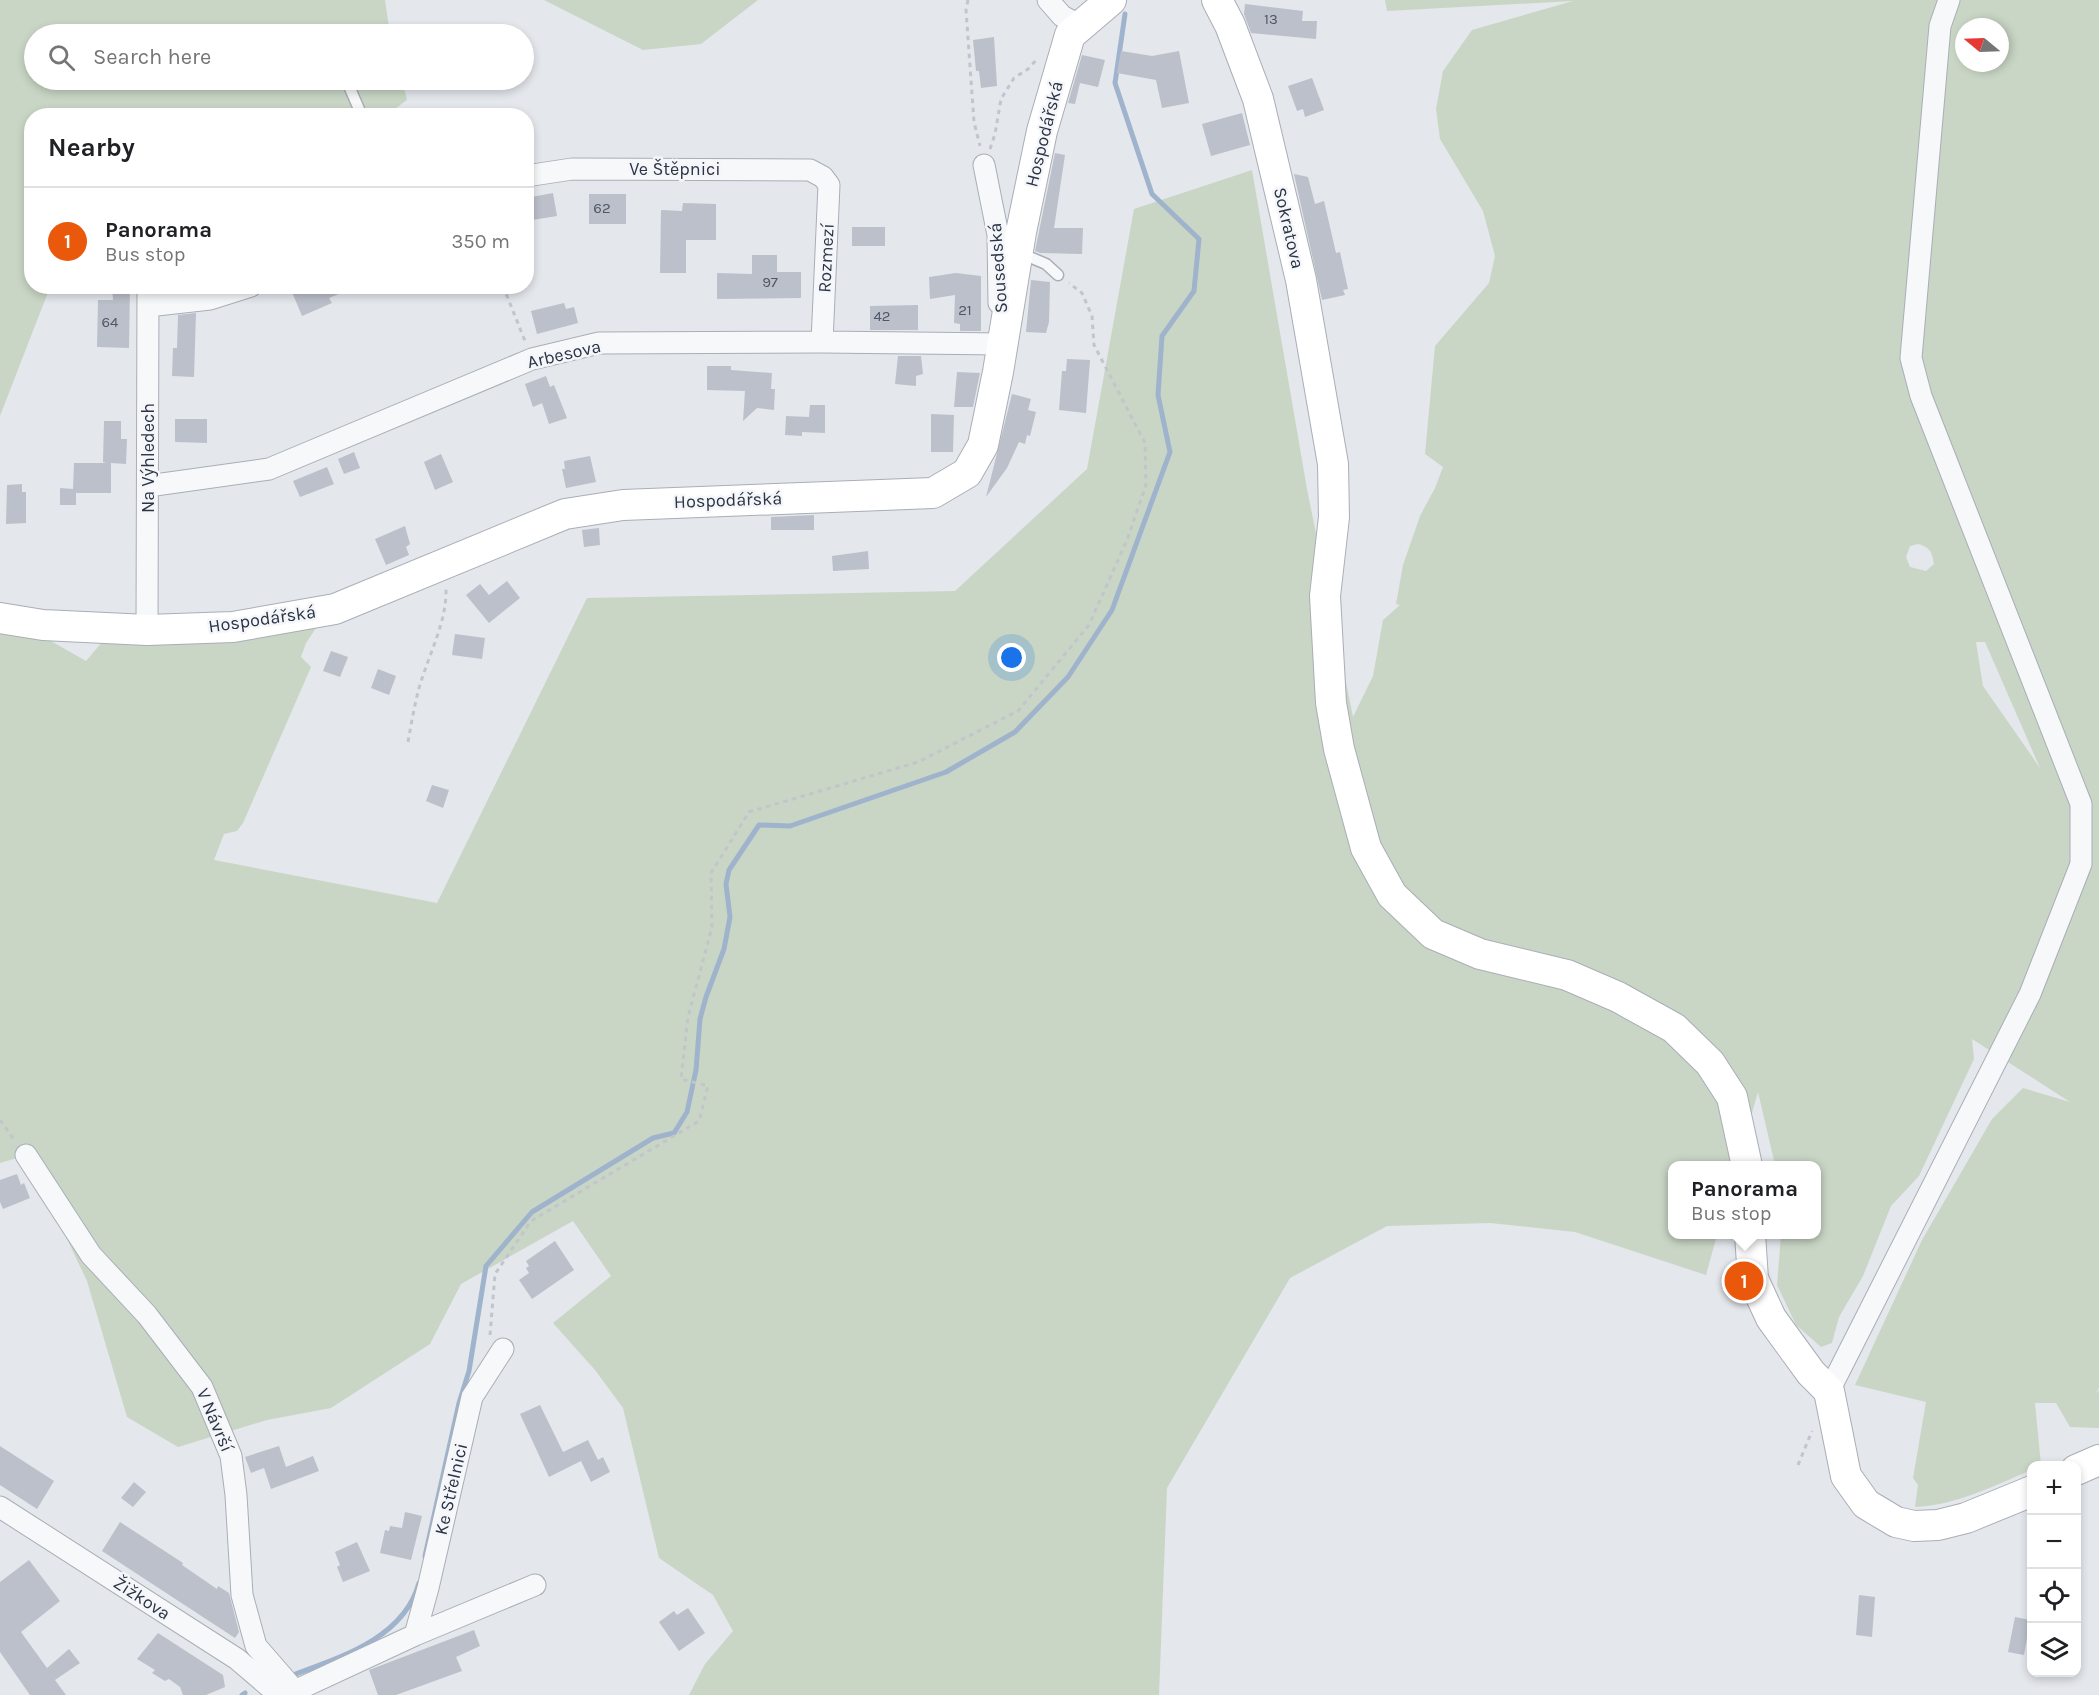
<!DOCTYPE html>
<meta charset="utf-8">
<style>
body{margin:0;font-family:Karla,sans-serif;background:#f6f6f6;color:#202124}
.controls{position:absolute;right:18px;bottom:18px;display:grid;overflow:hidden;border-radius:12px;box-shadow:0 3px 9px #0003}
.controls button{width:54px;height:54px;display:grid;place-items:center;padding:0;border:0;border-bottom:2px solid #e0e0e0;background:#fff;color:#202124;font:30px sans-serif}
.compass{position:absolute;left:1955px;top:18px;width:54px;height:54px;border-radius:50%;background:#fff;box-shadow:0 3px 9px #0003;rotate:289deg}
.you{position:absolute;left:1012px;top:658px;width:21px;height:21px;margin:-15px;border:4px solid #fff;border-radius:50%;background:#1a73e8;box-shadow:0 0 0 9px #1a73e833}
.badge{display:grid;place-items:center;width:39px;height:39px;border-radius:50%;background:#ea580c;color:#fff;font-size:20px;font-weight:700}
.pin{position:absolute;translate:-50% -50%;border:3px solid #fff;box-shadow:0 2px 6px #0006}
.popup{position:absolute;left:1668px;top:1161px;width:153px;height:78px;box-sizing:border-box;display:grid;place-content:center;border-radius:12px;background:#fff;filter:drop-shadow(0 2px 4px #0005);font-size:20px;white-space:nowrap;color:#757577}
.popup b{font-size:22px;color:#202124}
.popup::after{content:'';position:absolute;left:50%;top:100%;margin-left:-12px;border:12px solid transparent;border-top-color:#fff}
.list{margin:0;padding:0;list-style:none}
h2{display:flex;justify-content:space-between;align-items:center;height:78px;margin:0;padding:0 24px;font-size:26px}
h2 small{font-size:20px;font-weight:400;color:#757577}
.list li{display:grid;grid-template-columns:39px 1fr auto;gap:18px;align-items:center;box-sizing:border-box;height:108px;padding:0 24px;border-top:2px solid #e0e0e0}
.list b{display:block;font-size:22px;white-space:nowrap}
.list p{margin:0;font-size:20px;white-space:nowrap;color:#757577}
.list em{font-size:20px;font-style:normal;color:#757577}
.icon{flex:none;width:33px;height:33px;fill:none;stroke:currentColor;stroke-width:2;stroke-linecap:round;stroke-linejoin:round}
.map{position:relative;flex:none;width:2099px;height:1695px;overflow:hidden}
.search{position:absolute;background:#fff;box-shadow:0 3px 9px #0003;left:24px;top:24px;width:510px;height:66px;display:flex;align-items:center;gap:15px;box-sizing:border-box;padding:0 21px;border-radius:33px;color:#757577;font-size:22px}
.panel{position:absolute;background:#fff;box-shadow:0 3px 9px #0003;left:24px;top:108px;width:510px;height:186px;border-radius:24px}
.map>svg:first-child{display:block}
.green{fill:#c9d6c5;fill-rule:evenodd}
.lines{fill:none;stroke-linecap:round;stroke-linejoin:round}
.stream{stroke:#9fb4cc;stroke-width:5}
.building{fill:#bbc0ca}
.lane-casing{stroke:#a9aeb7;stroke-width:13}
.street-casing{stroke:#a9aeb7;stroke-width:23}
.secondary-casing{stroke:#a9aeb7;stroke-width:32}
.path{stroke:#c2c5cb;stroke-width:3;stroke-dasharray:4.5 4.5;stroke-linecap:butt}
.lane{stroke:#f7f8fa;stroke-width:10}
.street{stroke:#f7f8fa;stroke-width:21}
.secondary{stroke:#fff;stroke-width:30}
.labels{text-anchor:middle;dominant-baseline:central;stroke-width:5;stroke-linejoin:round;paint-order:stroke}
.number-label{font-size:15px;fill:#4f5766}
.street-label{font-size:18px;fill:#2b3445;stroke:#f4f6f9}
</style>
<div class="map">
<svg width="2099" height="1695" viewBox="0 0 2099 1695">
<rect width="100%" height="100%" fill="#e4e7ec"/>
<path class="green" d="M0 0H385L390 34H34V80H402L407 100 385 116H32V286L50 287 0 416Z
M544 0H758L701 44 643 50Z
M1385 0H2099V1388L2095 1394 2099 1390V1428L2070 1427 2056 1403H2035L2041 1465 2032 1466 2031 1470C1994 1486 1956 1505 1915 1507L1918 1485 1913 1478 1926 1402 1855 1385 1922 1240 1992 1119 2023 1088 2070 1102 1972 1039 1974 1059 1919 1176 1891 1206 1863 1276 1839 1317 1832 1343 1821 1347 1796 1325 1777 1285 1781 1235 1816 1234V1166L1775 1165 1758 1092 1737 1165 1672 1166V1234L1717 1235 1706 1275 1575 1232 1490 1223 1387 1226 1290 1278 1167 1488 1159 1695H689L705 1664 733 1631 713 1595 659 1558 623 1408 595 1370 553 1323 611 1276 573 1221 461 1284 430 1344 331 1408 267 1420 178 1447 127 1417 87 1281 27 1155 0 1163V612L86 661 103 641 311 626 316 628 306 643 301 657 311 667 243 823 237 831 224 834 214 860 437 903 587 598 955 591 1087 469 1134 209 1252 170 1307 489 1353 717 1373 676 1383 620 1400 605 1396 604 1403 565 1420 516 1435 488 1443 467 1425 454 1435 346 1489 283 1495 256 1483 211 1440 139 1436 109 1443 71 1472 30 1573 1 1387 11ZM1964 27H2000V63H1964ZM1918 544C1930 547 1932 552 1934 564L1926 571 1910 567 1906 557 1910 546ZM1976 642H1985L2040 768 1983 686Z"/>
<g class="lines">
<path class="stream" d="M425 1556 459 1403 469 1371 486 1266 532 1212 653 1138 674 1133 687 1112 696 1070 700 1019 706 997 724 949 730 917 726 884 729 870 759 825 790 826 946 772 1015 732 1068 677 1112 610 1170 452 1158 395 1162 336 1194 291 1199 239 1152 194 1115 83 1125 14
M290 1676C338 1658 404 1639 419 1583
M242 1695 245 1693"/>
</g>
<path class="building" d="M1245 4 1303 11 1302 21H1317L1316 39 1251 33 1244 14Z
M994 37 997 86 981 88 979 71H976L973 40Z
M1121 51 1152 56 1179 51 1189 103 1162 108 1156 80 1117 73Z
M1082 55 1105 60 1098 87 1080 83 1075 104 1068 103Z
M1312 78 1324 110 1305 117 1303 109 1297 111 1288 86Z
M1242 113 1250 145 1211 156 1202 124Z
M1055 153 1065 155 1054 228H1083L1082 254 1040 253 1035 251Z
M1294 174 1308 177 1315 204 1324 201 1336 253 1340 252 1348 289 1343 290 1345 295 1322 300Z
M553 193 557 216 526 221V198Z
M589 194H626V224H589Z
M683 203 716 204V240H686V273H660L661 210 682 211Z
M852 227H885V246H852Z
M752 255H777V272H801V298L717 299V273L752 274Z
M956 273 981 276V331H960V324L954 323 955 295 930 299 929 277Z
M1031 280 1050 282 1049 322 1046 333 1026 332Z
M112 286H130L129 348 97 347 98 300H113Z
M305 286H356V287L329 298 332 303 302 316 292 292Z
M564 303 566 309 574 307 578 323 537 334 531 311Z
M918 305V330H870V306Z
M196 313 194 377 172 376 173 348H177L178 315Z
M898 356H921L923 374 916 376V386L895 384Z
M1067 359 1090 360 1086 413 1059 410 1062 371H1066Z
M707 366H731V370L772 373 771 389H775L774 410 757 408 743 421 745 391 707 390Z
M957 372 980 373 973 407H954Z
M546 376 550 387 554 385 567 418 549 424 542 403 533 407 525 384Z
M1012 394 1031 399 1028 410 1036 412 1030 436 1027 435 1025 444 1019 442 1007 468 986 497Z
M810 405H825V433L802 432V436L785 435 786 416 809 417Z
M931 414 954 415 953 452H931Z
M175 419H207V443L175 442Z
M104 421H121V439H127L126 464 111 463V493H76V505H60V488L73 489 74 463H106L103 462Z
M354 452 360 468 344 474 338 459Z
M441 454 453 482 435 490 424 462Z
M590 456 596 482 566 488 562 469H565L564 461Z
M327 467 334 484 300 497 293 481Z
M22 484V492H26V523L6 524 7 485Z
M814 515V530H771V517Z
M405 526 410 544 406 547 409 555 386 565 375 539Z
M599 528 600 545 584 547 582 530Z
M868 551 869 569 833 571 832 556Z
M507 581 520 598 489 623 466 595 480 584 489 595Z
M455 634 485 638 482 659 452 655Z
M331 651 348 657 340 677 323 671Z
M378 669 396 676 389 695 371 688Z
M432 785 449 790 443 808 426 801Z
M17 1174 21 1185 24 1183 30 1198 3 1209 0 1202V1180Z
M555 1241 574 1270 532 1299 519 1280 529 1273 526 1268 529 1266 526 1261Z
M540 1405 563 1452 588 1440 598 1460 603 1457 610 1472 591 1482 581 1461 549 1477 520 1414Z
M0 1446 54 1481 37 1509 0 1485Z
M279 1446 286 1467 313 1456 319 1471 271 1489 264 1468 251 1473 245 1457Z
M134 1482 146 1492 133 1507 121 1498Z
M405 1512 422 1516 411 1560 380 1553 385 1530 389 1531 390 1526 402 1528Z
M120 1522 183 1563 182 1565 217 1589 218 1586 229 1593 239 1632 235 1638 102 1551Z
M357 1542 370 1571 343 1582 337 1567 340 1565 335 1552Z
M29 1560 60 1601 21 1632 47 1668 69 1649 80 1663 55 1680 66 1695H30L0 1652V1582Z
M1859 1595 1875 1597 1872 1637 1856 1635Z
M688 1608 705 1633 679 1651 659 1622 674 1611 677 1615Z
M2015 1617 2030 1620 2024 1655 2008 1652Z
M474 1630 480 1646 456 1657 462 1671 396 1695H378L369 1670Z
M158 1633 223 1675 225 1687 206 1695H183L180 1687 169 1679 165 1681 152 1673 155 1670 137 1659Z"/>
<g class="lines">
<defs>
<path id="lane" d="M349 86 362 116
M1020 253 1046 264 1058 275"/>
<path id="street" d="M1048 0 1062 16 1081 26
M984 165 998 235 999 303
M526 176 572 169 810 170 823 177 829 185 822 342
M148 306 210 299 251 286
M148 486 269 469 532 359 599 343 822 342 1003 344
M147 630 148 286
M26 1155 91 1255 147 1315 202 1387 231 1456 236 1495 242 1595 256 1646 295 1691
M1829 1391 2030 994 2081 864V804L1921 396 1911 358 1940 26 1949 0
M0 1507 237 1659 279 1695
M415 1635 428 1588 472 1397 503 1349
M286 1695 415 1635 535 1585"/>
<path id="secondary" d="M1217 0 1230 25 1258 99 1301 280 1333 464 1334 517 1325 596 1331 703 1339 749 1366 848 1392 895 1433 934 1480 954 1567 975 1618 997 1674 1028 1710 1063 1732 1097 1747 1166
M0 618 43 625 147 630 233 627 335 609 565 514 623 505 933 493 967 473 983 445 998 372 1021 232 1042 131 1070 35 1111 0
M1750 1234 1753 1279 1771 1318 1811 1373 1829 1391 1846 1476 1866 1504 1896 1522 1914 1526 1938 1525 1966 1518 2032 1491
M2076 1470 2099 1460"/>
</defs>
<use href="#lane" class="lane-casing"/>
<use href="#street" class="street-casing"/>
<use href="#secondary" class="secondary-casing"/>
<path class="path" d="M968 0 966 10 974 122 980 146
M990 149 995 134 1001 99 1014 78 1028 69 1038 58
M503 286 525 341
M408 742C411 725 414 708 418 692 427 657 447 624 446 588
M0 1120 15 1141
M490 1335 495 1274 531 1221 699 1121 708 1086 681 1079 688 1017 712 927 711 873 749 812 918 762 1018 711 1089 625 1127 540 1146 485 1145 443 1094 345 1092 316 1082 293 1069 283
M1798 1465 1812 1431"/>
<use href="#lane" class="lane"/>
<use href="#street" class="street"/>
<use href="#secondary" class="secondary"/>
</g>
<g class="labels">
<g class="number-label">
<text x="1271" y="19">13</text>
<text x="602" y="208">62</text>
<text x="770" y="282">97</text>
<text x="965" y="310">21</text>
<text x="882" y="316">42</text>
<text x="110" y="322">64</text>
</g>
<g class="street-label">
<text transform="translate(1044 134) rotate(-76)">Hospodářská</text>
<text x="675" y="169">Ve Štěpnici</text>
<text transform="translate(1289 228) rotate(77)">Sokratova</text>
<text transform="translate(826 258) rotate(-87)">Rozmezí</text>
<text transform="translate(998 268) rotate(-94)">Sousedská</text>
<text transform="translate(564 354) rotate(-13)">Arbesova</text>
<text transform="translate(148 458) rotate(-90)">Na Výhledech</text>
<text transform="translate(728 500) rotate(-2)">Hospodářská</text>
<text transform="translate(262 619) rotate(-8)">Hospodářská</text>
<text transform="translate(215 1420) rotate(67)">V Návrší</text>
<text transform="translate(451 1489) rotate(-77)">Ke Střelnici</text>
<text transform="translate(142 1598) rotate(33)">Žižkova</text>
</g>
</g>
</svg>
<div class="controls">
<button>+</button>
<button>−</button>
<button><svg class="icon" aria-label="locate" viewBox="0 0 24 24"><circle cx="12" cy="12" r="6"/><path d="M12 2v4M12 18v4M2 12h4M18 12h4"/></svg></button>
<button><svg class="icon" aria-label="layers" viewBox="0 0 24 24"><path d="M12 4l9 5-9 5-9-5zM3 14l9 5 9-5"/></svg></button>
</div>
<svg class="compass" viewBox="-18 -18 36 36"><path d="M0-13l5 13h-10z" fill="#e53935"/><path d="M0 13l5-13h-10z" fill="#757577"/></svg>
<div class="you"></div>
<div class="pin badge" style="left:1744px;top:1281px">1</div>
<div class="popup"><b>Panorama</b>Bus stop</div>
<div class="search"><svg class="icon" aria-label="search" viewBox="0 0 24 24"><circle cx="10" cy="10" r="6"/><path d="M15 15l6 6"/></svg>Search here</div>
<section class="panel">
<h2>Nearby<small></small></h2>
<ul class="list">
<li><span class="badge">1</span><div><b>Panorama</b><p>Bus stop</p></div><em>350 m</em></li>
</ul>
</section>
</div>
